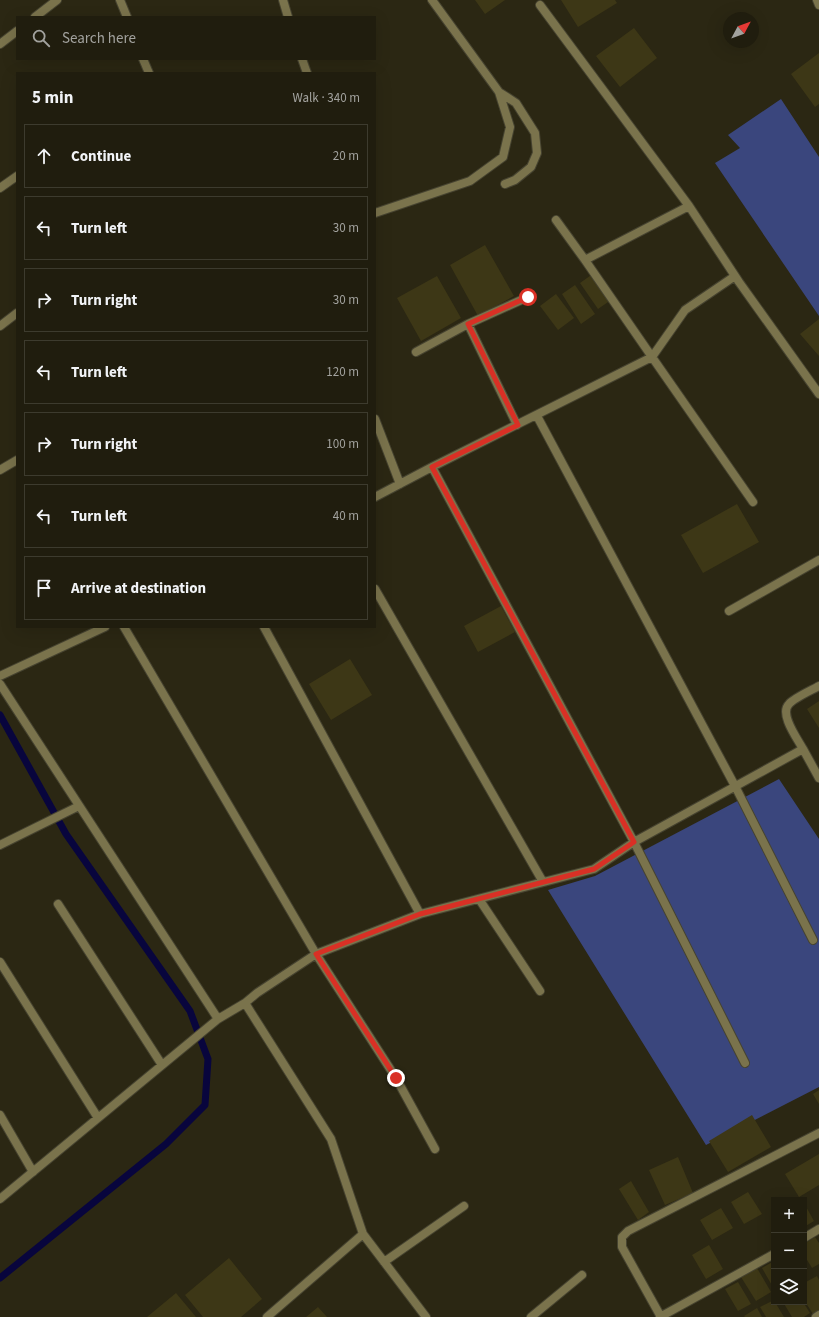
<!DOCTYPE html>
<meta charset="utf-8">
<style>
body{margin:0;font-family:"Source Sans 3",sans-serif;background:#282617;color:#f1f3f6}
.controls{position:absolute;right:12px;bottom:12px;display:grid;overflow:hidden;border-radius:0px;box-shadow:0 4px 16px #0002}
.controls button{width:36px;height:36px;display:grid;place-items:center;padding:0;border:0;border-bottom:1px solid #3d3b2e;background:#201d0e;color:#f1f3f6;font:20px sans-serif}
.compass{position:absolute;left:723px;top:12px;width:36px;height:36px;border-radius:50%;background:#201d0e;box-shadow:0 4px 16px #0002;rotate:49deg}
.stop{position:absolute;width:12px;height:12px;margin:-9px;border:3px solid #d93025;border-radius:50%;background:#fff}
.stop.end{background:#d93025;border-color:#fff;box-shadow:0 1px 4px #0008}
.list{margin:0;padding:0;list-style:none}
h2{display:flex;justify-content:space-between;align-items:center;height:52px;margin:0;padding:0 16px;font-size:17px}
h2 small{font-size:13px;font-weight:400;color:#a2a29e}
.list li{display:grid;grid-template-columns:26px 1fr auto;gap:12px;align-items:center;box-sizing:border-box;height:64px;margin:0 8px 8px;padding:0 8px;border:1px solid #3d3b2e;border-radius:0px}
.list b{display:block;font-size:15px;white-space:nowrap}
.list em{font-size:13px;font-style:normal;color:#a2a29e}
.icon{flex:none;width:22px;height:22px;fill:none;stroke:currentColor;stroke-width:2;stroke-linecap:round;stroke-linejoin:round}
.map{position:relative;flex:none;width:819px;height:1317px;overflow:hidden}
.search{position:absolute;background:#201d0e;box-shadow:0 4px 16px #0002;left:16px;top:16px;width:360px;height:44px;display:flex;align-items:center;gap:10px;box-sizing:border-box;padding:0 14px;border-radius:0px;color:#a2a29e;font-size:15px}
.panel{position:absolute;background:#201d0e;box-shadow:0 4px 16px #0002;left:16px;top:72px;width:360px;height:556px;border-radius:0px}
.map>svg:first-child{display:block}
.green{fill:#3a467d}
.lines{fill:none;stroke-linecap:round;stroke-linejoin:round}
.stream{stroke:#08053d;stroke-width:7}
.building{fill:#3d3716}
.minor-casing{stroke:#464330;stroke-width:10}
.minor{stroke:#7a734c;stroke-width:8}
.route{stroke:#d93025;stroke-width:5}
</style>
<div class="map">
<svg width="819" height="1317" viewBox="0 0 819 1317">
<rect width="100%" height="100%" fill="#2b2713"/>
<path class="green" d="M781 99 819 157V316L715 163 740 148 728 135Z
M779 779 819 839V1087L706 1145 548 890 595 876Z"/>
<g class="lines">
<path class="stream" d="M0 715 66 834 190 1011 208 1059 205 1105 166 1144 0 1278"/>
</g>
<path class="building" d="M475 0H505L485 14Z
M561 0H615L617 3 578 27Z
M634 28 657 58 620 87 596 56Z
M819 53V104L815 107 791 74Z
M485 245 514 296 478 316 450 265Z
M594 273 611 300 598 309 580 283Z
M437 276 461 318 421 341 397 298Z
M575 285 595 314 581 324 562 294Z
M556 294 574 318 558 330 540 306Z
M819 319V356L800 334Z
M737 504 759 542 703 573 681 535Z
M501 606 515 632 478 652 464 626Z
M350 659 372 695 331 720 309 684Z
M819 701V728L807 709Z
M819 1090V1104L813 1094Z
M752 1115 771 1147 728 1172 709 1141Z
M819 1154V1185L799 1197 785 1174Z
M678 1157 693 1193 665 1205 649 1170Z
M631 1181 649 1212 638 1220 619 1189Z
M748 1192 762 1214 744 1224 731 1202Z
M804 1203 814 1221 804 1227Z
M721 1208 733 1228 712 1240 700 1220Z
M815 1237 819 1243V1264L812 1268 804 1255V1244Z
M709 1245 723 1269 706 1279 692 1255Z
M229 1258 262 1299 241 1317H203L185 1295Z
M774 1261V1289L762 1268Z
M757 1268 771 1292 756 1301 741 1277Z
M817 1276 819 1280V1311L813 1314 804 1300V1283Z
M738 1282 751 1304 738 1311 725 1289Z
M176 1293 196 1317H147Z
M774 1300V1302H775L784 1317H766L760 1307Z
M783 1302H803L810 1313 804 1317H792Z
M318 1307 327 1317H306Z
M757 1308 762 1317H745L744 1316Z"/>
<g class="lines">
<defs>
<path id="minor" d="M120 0 127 17
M283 0 288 17
M817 0 819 5
M540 5 689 206
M35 17 57 0
M0 44 17 31
M143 59 149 73
M302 59 307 73
M499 92 516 103 535 133 537 153 531 167 515 180 505 184
M0 188 17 176
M375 213 470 181 503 157 510 127 499 92 432 0
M556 220 585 260
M735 276 685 310 652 357 753 502
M468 324 517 425
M0 326 17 313
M416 352 468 324 528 297
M537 416 735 786 813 940
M375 419 400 484
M432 467 634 842 745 1063
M0 470 17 460
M375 497 432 467 652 357 585 260 689 206 739 282 819 394
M375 589 543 882
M729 611 819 560
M124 627 316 954 396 1078 435 1149
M264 627 420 914
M0 676 105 627
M0 684 218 1019 0 1199
M803 749C797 738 779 714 789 704 794 698 812 690 819 686
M0 845 79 806
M479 899 540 991
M58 904 162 1065
M0 962 98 1118
M218 1019 245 1003
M0 1115 33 1172
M804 1238 819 1229
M384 1262 464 1206
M267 1317 363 1234
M426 1317 363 1234 331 1139 245 1003 257 993 316 954 420 914 594 869 634 842 803 749 819 778
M531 1317 582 1275
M660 1317 774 1254
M661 1317 622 1247V1237L628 1231 819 1133
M816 1317 819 1315"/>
</defs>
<use href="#minor" class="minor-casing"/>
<use href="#minor" class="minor"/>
</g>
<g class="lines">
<path class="route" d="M396 1078 316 954 420 914 594 869 634 842 432 467 518 425 468 324 528 297"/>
</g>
</svg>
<div class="controls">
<button>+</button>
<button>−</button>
<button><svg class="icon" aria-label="layers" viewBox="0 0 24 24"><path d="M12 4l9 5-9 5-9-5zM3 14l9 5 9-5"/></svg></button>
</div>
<svg class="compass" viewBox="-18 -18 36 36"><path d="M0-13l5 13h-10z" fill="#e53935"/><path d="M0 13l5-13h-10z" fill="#a2a29e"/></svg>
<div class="stop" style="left:528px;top:297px"></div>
<div class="stop end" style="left:396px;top:1078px"></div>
<div class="search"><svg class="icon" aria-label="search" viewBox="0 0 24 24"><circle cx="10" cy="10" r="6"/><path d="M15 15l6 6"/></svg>Search here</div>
<section class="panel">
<h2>5 min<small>Walk · 340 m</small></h2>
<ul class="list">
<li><svg class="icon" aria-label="ahead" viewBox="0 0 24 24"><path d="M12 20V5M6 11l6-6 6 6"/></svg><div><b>Continue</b></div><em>20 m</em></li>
<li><svg class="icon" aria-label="left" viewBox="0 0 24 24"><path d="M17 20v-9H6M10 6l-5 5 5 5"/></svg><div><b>Turn left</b></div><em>30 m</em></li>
<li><svg class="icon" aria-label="right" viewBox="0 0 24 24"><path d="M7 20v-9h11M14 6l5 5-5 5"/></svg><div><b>Turn right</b></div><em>30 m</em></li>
<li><svg class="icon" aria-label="left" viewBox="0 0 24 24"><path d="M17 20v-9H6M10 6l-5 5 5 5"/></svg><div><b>Turn left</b></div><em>120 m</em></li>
<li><svg class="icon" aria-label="right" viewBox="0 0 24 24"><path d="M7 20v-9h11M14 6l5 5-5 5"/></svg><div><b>Turn right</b></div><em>100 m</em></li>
<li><svg class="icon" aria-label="left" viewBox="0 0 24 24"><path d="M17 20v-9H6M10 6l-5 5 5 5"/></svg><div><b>Turn left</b></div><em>40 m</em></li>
<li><svg class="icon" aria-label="arrive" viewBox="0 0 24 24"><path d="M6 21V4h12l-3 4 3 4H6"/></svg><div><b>Arrive at destination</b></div></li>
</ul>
</section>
</div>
